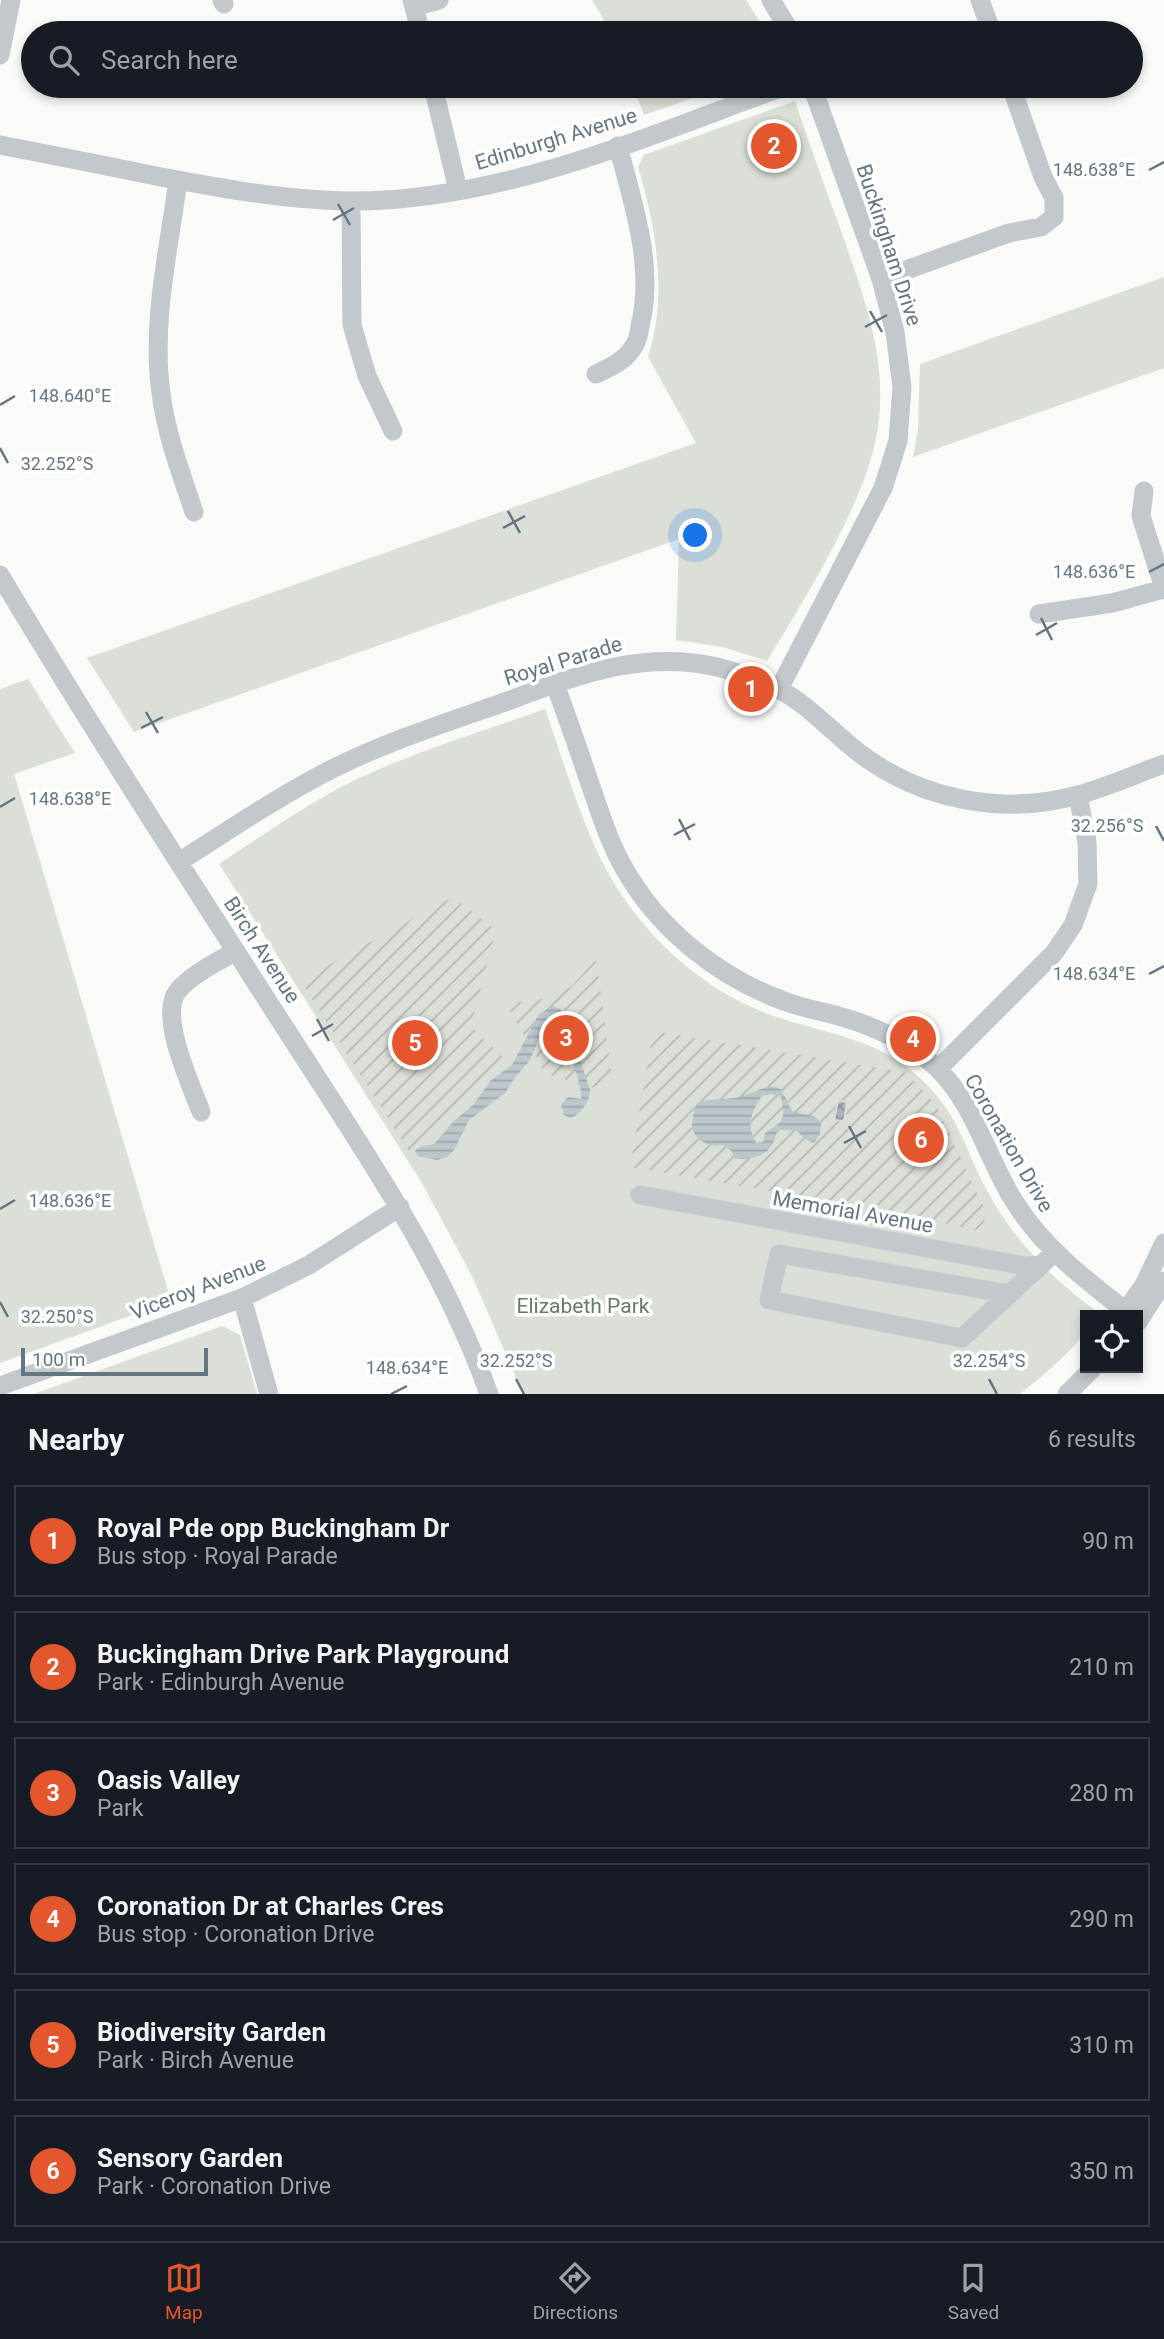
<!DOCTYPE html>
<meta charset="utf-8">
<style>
body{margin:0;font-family:Roboto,sans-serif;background:#242831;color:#f1f3f6}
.controls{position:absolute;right:21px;bottom:21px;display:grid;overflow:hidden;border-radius:0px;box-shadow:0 4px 10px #0003}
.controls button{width:63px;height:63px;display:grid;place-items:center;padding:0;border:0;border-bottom:2px solid #363941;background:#171b24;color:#f1f3f6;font:35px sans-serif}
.scale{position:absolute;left:21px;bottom:18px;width:187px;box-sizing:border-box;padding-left:7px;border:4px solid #657683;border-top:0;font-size:19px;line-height:24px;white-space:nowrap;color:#657683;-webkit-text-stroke:5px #fff;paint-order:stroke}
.you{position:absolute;left:696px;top:536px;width:24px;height:24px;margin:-18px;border:5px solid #fff;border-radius:50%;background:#1a73e8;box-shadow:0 0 0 10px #1a73e833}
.badge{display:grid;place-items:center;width:46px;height:46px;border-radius:50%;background:#e4572e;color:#fff;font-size:23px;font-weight:700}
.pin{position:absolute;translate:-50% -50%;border:4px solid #fff;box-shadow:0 2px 7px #0006}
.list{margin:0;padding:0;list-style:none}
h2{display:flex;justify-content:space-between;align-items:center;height:91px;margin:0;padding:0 28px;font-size:30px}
h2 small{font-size:23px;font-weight:400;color:#9ea1a6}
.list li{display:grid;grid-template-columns:46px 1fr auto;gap:21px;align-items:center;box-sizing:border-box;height:112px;margin:0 14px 14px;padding:0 14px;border:2px solid #363941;border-radius:0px}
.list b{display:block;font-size:26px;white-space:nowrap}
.list p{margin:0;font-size:23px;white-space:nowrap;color:#9ea1a6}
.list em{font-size:23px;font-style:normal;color:#9ea1a6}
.icon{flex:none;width:38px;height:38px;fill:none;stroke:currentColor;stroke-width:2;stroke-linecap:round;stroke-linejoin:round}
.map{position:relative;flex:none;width:1164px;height:1394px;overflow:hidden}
.search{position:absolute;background:#171b24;box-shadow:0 4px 10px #0003;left:21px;right:21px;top:21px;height:77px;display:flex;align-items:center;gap:18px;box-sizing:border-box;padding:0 24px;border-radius:38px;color:#9ea1a6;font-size:26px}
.sheet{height:847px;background:#171b24}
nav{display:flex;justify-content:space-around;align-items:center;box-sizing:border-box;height:98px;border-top:2px solid #363941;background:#171b24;font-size:19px;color:#9ea1a6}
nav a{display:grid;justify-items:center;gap:4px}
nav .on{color:#e4572e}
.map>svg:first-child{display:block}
.park{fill:#dadfd7}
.garden{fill:url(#garden-furrows)}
.water{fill:url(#water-rules);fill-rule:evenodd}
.building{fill:url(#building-cross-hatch);stroke:#dcdcda;stroke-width:2}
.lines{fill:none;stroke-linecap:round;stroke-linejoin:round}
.minor{stroke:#c3c8cc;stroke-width:19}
.ticks{fill:none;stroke:#657683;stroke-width:2.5}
.labels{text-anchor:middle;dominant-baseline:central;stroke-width:7;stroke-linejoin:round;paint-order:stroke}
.street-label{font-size:21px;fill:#657683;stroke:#fff}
.park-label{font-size:21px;fill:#687a64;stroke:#fff}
.ticks-label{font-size:18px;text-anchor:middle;fill:#657683;stroke:#fff;stroke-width:7;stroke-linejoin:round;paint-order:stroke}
</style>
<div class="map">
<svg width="1164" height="1394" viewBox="0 0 1164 1394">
<defs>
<pattern id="garden-furrows" width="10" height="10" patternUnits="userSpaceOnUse" patternTransform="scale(1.75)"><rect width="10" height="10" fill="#dadfd7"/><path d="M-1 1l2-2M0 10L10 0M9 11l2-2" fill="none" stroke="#b4b9b4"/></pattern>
<pattern id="water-rules" width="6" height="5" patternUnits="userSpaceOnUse" patternTransform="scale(1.75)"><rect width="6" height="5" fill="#bbc7cb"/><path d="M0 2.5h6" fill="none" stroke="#9ca6aa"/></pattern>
<pattern id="building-cross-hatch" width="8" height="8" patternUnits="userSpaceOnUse" patternTransform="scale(1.75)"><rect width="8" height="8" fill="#aab3b9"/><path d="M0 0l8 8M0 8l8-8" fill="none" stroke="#8e969c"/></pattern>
</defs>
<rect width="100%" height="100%" fill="#fafaf8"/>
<path class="park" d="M592 0H746L767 33H612Z
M633 86H728L644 115Z
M795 101C810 145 825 188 841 231 870 313 898 387 866 474 842 540 803 601 767 661L723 647 676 640 679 539 134 732 87 658 696 443 648 357C668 297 656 226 638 167L644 155Z
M1164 277V368L913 457 918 429 920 364Z
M28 679 75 753 14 774 171 1301 0 1363V689Z
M545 709C564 763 581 823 608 873 643 935 701 989 768 1014 823 1034 878 1037 922 1080 959 1115 964 1147 986 1189 1013 1240 1053 1280 1099 1313L1098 1315H1085C1085 1320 1086 1328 1084 1332 1078 1347 1034 1383 1020 1394H523L473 1278 422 1183 219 864C260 837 301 808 345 785 409 753 478 733 545 709Z
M222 1326 240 1335 257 1394H34Z"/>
<path class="garden" d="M453 897 496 930 471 1026 507 1061 412 1156 300 980Z
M596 959 613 1084 589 1088 545 1073 506 1004 553 997 572 986Z
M653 1031 905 1072 936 1105 986 1212 982 1231 875 1209 630 1167Z"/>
<path class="water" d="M553 1006 560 1009 566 1017 590 1090C591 1099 580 1115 571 1118L564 1115 561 1105 568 1097 581 1099C583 1085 568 1049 562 1035L558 1030 551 1029 538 1041 530 1060 513 1080 505 1093 469 1120 454 1150 447 1157 437 1160 418 1156 415 1151 419 1147 434 1144 454 1121 474 1104 491 1080 512 1065 539 1014Z
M774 1087 781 1089 792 1111 816 1117 821 1124 820 1134 814 1143 805 1139 797 1131 780 1130 776 1134C773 1154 753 1162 735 1158L731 1151 724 1145C694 1149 684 1125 699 1102 713 1098 722 1100 734 1098 749 1096 759 1087 774 1087ZM771 1094 781 1097C786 1119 784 1121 765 1133L763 1142 756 1143C746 1125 751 1112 762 1096Z"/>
<path class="building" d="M838 1101 847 1102 844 1121 834 1120Z"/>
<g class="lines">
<path class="minor" d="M222 0 224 4
M412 0 421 33
M771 0 791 33
M980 0 992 33
M415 7 439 0
M0 55 11 0
M433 86 458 190
M0 145C52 155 104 165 156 176 220 188 283 200 349 201 501 202 646 136 786 86
M178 180C169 249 151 323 161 393 166 434 181 473 194 512
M351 201 352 325 367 376 393 431
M881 279 1009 233 1041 227 1054 217V198L1043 177 1011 86
M596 374C611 367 625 361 634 346 638 341 639 332 640 326 655 267 633 203 618 146
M1144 491 1141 516 1164 588
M0 575C92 729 190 880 287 1031 362 1148 442 1262 489 1394
M1039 614 1112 603 1164 589
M555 684C567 717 579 751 590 784 600 812 609 842 624 868 658 929 718 977 784 1001 804 1009 824 1011 845 1018 877 1027 913 1045 937 1068 975 1105 987 1158 1014 1201 1044 1249 1087 1281 1131 1315
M779 689 883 488 898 441 902 387 895 332 881 279 812 86
M179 862C229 830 279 796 332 769 386 742 445 723 502 703 574 677 640 649 717 667 737 672 760 680 778 689 808 704 832 732 858 752 920 800 1003 816 1078 795 1107 787 1136 774 1164 764
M938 1069 1054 953 1073 925 1088 884 1087 842 1078 795
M201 1112C191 1085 159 1017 177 992 188 976 219 961 236 951
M640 1195 1025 1266 1041 1265
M1009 1294 779 1254 769 1300 962 1338 1054 1253
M242 1298 269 1394
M1123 1315 1144 1285 1164 1243
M1138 1322 1164 1281
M0 1386 242 1298 309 1265 400 1207
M1067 1394 1093 1368"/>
</g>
<path class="ticks" d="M1149 170 1164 162M338 204 350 225M333 220 354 208M870 311 882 332M865 327 887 315M0 405 15 396M0 448 8 463M508 511 520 533M503 528 525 516M1149 572 1164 564M1041 618 1052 640M1036 635 1057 623M146 712 158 733M141 728 163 717M0 807 15 798M679 819 690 840M1156 826 1164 841M674 835 695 824M1149 974 1164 966M317 1019 329 1041M312 1036 333 1024M849 1126 861 1148M844 1143 866 1131M0 1209 15 1200M0 1302 8 1317M516 1379 524 1394M989 1379 997 1394M391 1394 407 1386"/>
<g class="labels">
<g class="street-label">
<text transform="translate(556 139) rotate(-17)">Edinburgh Avenue</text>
<text transform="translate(889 245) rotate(72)">Buckingham Drive</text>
<text transform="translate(563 661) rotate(-17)">Royal Parade</text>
<text transform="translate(262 950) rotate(57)">Birch Avenue</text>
<text transform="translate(1009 1143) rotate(60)">Coronation Drive</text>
<text transform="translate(853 1212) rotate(10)">Memorial Avenue</text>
<text transform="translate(198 1288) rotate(-21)">Viceroy Avenue</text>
</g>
<g class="park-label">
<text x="583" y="1306">Elizabeth Park</text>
</g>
</g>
<g class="ticks-label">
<text x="1094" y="176">148.638°E</text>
<text x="70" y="402">148.640°E</text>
<text x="57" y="470">32.252°S</text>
<text x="1094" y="578">148.636°E</text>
<text x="70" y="805">148.638°E</text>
<text x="1107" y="832">32.256°S</text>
<text x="1094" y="980">148.634°E</text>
<text x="70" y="1207">148.636°E</text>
<text x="57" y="1323">32.250°S</text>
<text x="516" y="1367">32.252°S</text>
<text x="989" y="1367">32.254°S</text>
<text x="407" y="1374">148.634°E</text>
</g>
</svg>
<div class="controls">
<button><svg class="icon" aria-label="locate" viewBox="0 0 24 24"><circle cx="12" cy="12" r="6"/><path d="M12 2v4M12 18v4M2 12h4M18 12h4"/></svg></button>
</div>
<div class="scale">100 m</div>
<div class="you"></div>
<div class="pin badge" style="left:751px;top:689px">1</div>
<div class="pin badge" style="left:774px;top:146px">2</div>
<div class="pin badge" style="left:566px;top:1038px">3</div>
<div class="pin badge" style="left:913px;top:1039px">4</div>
<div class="pin badge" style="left:415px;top:1043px">5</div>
<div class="pin badge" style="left:921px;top:1140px">6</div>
<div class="search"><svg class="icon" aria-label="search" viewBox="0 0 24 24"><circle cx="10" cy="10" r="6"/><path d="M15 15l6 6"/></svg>Search here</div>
</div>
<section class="sheet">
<h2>Nearby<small>6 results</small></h2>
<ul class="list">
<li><span class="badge">1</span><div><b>Royal Pde opp Buckingham Dr</b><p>Bus stop · Royal Parade</p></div><em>90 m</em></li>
<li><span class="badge">2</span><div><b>Buckingham Drive Park Playground</b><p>Park · Edinburgh Avenue</p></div><em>210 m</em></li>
<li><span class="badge">3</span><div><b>Oasis Valley</b><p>Park</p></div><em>280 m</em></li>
<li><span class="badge">4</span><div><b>Coronation Dr at Charles Cres</b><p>Bus stop · Coronation Drive</p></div><em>290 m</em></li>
<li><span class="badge">5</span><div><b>Biodiversity Garden</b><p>Park · Birch Avenue</p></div><em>310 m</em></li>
<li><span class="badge">6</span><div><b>Sensory Garden</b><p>Park · Coronation Drive</p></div><em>350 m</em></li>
</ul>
</section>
<nav>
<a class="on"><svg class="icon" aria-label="map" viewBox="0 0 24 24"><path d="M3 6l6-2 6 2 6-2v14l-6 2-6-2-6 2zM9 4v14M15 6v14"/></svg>Map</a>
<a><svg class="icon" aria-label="directions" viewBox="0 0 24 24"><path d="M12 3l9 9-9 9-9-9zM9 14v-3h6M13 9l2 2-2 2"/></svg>Directions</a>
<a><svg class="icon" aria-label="saved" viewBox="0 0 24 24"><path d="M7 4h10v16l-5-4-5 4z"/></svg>Saved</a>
</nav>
